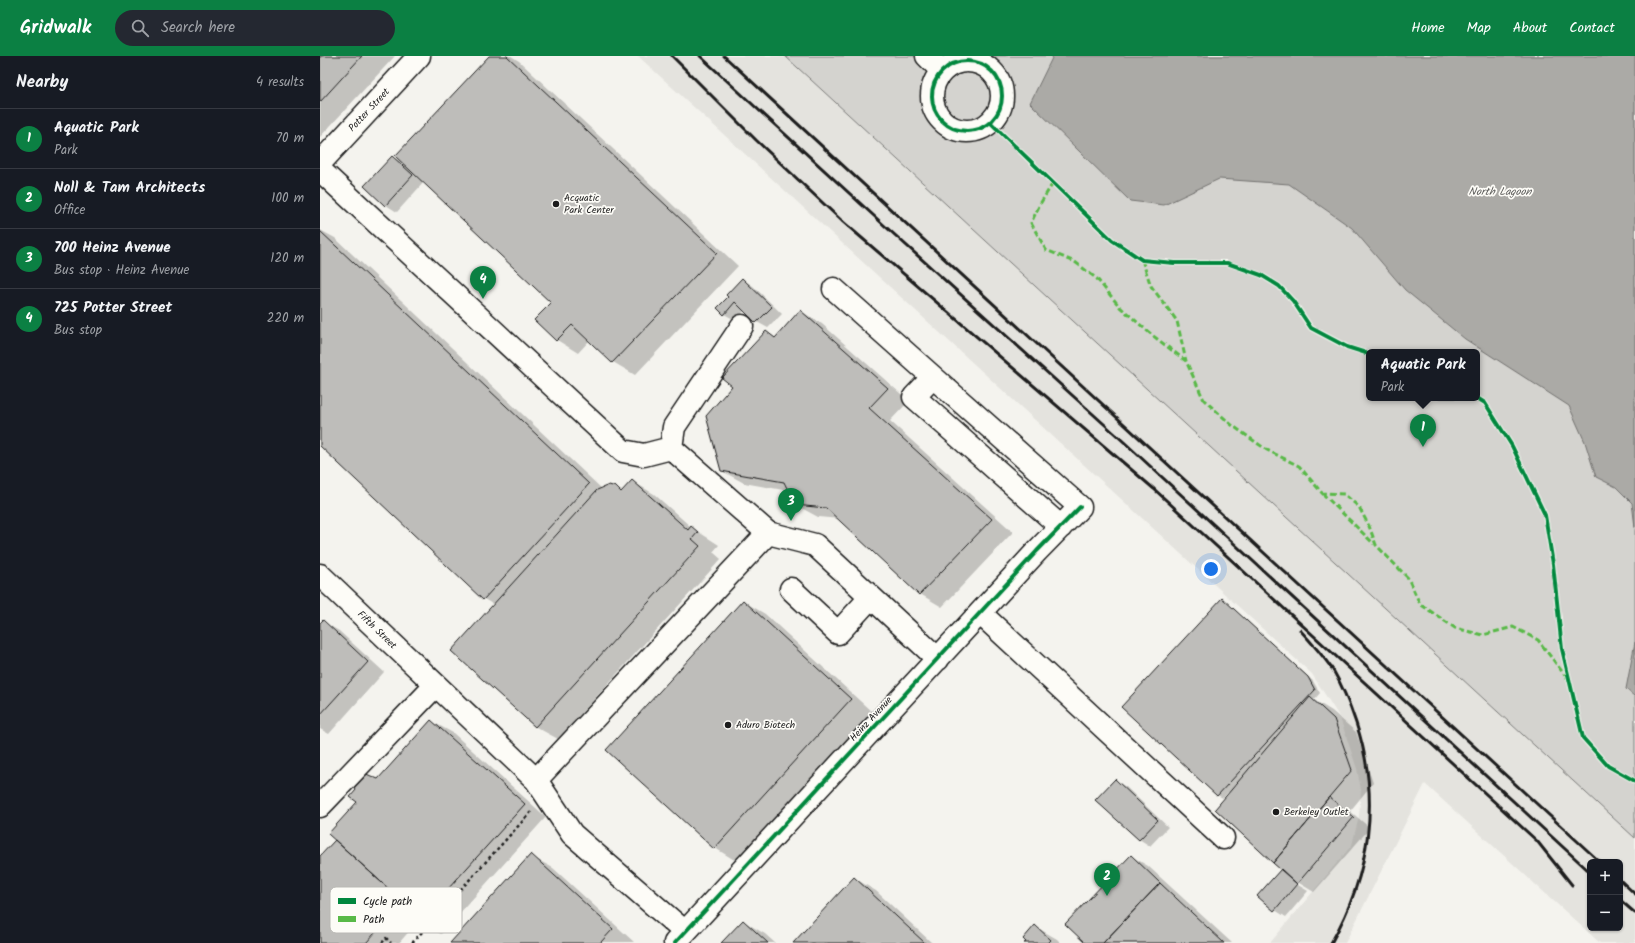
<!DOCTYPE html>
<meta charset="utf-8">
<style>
body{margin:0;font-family:Kalam,sans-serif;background:#242831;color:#f1f3f6}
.controls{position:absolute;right:12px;bottom:12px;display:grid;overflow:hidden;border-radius:6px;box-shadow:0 1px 3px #0004}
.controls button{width:36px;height:36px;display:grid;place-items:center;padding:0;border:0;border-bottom:1px solid #363941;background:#171b24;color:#f1f3f6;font:20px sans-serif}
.you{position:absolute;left:891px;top:513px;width:14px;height:14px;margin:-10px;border:3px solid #fff;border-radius:50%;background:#1a73e8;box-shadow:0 0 0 6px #1a73e833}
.badge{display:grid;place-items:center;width:26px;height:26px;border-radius:50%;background:#0b8043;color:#fff;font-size:13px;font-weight:700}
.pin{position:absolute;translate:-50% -33px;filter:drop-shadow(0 1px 2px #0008)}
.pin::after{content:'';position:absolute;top:21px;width:14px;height:12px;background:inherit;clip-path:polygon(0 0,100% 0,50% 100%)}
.popup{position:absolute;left:1046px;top:293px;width:114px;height:52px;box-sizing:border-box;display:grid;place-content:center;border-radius:6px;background:#171b24;filter:drop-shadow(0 1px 3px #0005);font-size:13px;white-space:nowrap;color:#9ea1a6}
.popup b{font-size:15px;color:#f1f3f6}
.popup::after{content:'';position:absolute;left:50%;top:100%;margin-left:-8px;border:8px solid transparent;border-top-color:#171b24}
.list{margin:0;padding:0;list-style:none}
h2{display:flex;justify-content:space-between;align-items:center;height:52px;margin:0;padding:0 16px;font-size:17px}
h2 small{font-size:13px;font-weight:400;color:#9ea1a6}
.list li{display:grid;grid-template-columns:26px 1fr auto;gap:12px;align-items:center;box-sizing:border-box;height:60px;padding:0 16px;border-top:1px solid #363941}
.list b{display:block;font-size:15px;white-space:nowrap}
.list p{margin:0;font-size:13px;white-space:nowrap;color:#9ea1a6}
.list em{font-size:13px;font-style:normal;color:#9ea1a6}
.icon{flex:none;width:22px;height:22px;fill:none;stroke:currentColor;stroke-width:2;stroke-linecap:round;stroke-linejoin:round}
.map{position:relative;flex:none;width:1315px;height:887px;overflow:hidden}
header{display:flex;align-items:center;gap:24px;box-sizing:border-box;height:56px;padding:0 20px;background:#0b8043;color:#fff}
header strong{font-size:19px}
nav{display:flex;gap:22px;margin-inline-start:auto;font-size:14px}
.search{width:280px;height:36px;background:#242831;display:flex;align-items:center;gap:10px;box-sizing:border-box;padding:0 14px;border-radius:22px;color:#9ea1a6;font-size:15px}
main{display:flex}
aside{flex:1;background:#171b24}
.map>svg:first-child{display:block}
.built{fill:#e4e3de;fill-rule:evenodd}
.green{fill:#d4d3cf;stroke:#787876;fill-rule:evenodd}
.water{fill:#abaaa6;stroke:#72716f}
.shadow{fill:#0003}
.building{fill:#bebdba;stroke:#1c1c1c}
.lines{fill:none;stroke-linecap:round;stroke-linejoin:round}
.minor-casing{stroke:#1c1c1c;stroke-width:25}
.path{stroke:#1c1c1c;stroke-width:2.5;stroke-dasharray:3 3;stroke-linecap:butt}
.minor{stroke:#fdfcf7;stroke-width:22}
.rail{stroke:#1c1c1c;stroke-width:3}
.quiet{stroke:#58b947;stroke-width:3;stroke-dasharray:6 3;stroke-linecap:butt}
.cycleway-casing{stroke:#fdfcf7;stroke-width:6}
.cycleway{stroke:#00873e;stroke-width:4}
.poi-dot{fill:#1c1c1c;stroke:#fdfcf7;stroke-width:1.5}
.labels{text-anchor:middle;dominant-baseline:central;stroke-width:3.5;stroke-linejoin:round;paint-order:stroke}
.street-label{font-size:10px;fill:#1c1c1c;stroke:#fdfcf7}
.poi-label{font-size:10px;fill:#1c1c1c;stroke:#fdfcf7;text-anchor:start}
.water-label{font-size:11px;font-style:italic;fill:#5c5c5a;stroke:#fdfcf7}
.key{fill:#fdfcf7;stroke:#bab9b5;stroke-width:1}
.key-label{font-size:11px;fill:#1c1c1c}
</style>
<header>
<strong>Gridwalk</strong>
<div class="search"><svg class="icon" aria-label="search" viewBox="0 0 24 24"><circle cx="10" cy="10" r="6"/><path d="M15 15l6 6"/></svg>Search here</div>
<nav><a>Home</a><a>Map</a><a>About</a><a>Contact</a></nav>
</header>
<main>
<aside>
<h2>Nearby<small>4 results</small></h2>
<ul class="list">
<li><span class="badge">1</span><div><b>Aquatic Park</b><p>Park</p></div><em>70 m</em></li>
<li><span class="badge">2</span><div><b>Noll &amp; Tam Architects</b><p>Office</p></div><em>100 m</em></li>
<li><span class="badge">3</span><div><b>700 Heinz Avenue</b><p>Bus stop · Heinz Avenue</p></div><em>120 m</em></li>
<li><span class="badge">4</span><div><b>725 Potter Street</b><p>Bus stop</p></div><em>220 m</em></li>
</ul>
</aside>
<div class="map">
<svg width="1315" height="887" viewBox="0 0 1315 887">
<rect width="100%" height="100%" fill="#f4f3ee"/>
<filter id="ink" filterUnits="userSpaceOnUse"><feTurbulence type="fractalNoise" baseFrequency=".025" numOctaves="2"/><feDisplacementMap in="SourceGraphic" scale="8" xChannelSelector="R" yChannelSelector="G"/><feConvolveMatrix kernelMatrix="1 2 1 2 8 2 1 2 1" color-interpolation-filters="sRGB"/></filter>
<g filter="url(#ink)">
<path class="built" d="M318 0H465L1315 782V887H1280L1105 728 1025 887H950L1032 789 1039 760 1041 734 1037 713 1020 662 992 618ZM1270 806H1300V872H1270Z"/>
<path class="green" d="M465 0H1315V782ZM1049 296H1157V342H1049Z"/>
<path class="water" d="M733 0H1315V471L1312 447 1296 431 1276 421 1265 386 1249 350 1145 283 1085 234 1032 172 969 128 899 123 844 149 810 145 710 47Z
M1315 586V641L1306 633Z"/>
<path class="shadow" d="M0 0H75L0 81Z
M171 0H191L199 5 418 210 315 319 293 306 270 284 258 297 237 284 216 264 233 247 104 126 77 156 66 149 46 130 73 101 83 107Z
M0 174 15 182 282 433 296 432 303 436 312 425 334 438 371 471 399 489 393 496 401 503 238 683 216 671 132 595 174 549 164 543 0 389Z
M422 223 433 230 462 258 448 272 437 266 425 254 415 264 404 258 410 241Z
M481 255 502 268 589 345 570 365 693 476 622 551 600 538 520 463 498 461 476 449 469 435 424 427 402 415 413 330 446 276 456 282Z
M902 543 993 625 1000 637 994 644 1012 655 1036 676 1053 727 1030 755 1050 772 994 836 974 824 973 826 988 835 966 861 955 854 939 840 962 813 909 737 908 736 903 742 897 739Z
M423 545 445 558 552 656 416 805 395 792Z
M3 566 19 575 64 616 9 678 0 673V569Z
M111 665 133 677 226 761 121 878 98 865 79 887H0V802L16 784 58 725Z
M795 725 806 731 848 771 830 790 819 783Z
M211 800 233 812 314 886 131 887Z
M811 800 828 810 912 887H767Z
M534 822 556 835 612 887H474Z
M423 865 445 878 455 887H403Z
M716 871 737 883 741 887H706Z"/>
<path class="building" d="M0 0H42L0 46Z
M169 0H187L397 197 292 307 252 269 236 285 214 264 231 247 75 100Z
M72 100 93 119 65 150 44 130Z
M0 175 269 428 163 544 0 390Z
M422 222 452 251 436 267 415 246 404 259 397 252 408 241 406 239Z
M480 254 568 332 549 352 672 463 599 539 506 452 475 449 464 426 401 415 386 360 412 330 402 322 446 275 455 282Z
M312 424 368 474 371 470 378 476 372 483 380 490 215 671 131 595 277 434 289 429 296 431 301 436Z
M902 542 988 621 995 634 897 740 801 651Z
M423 544 531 643 394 793 286 694Z
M3 564 48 606 0 659V567Z
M990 641 1014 663 1032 714 953 807 895 753Z
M111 664 205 748 98 866 80 850 83 846 8 778 37 746 30 741 36 734 33 730 44 717 58 723Z
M795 723 838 764 819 784 775 744Z
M1009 741 1034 761 977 828 953 807Z
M15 784 83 846 46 887H0V800Z
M211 798 293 873 280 887H130Z
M811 799 840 827 783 887H765L745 868Z
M961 813 977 828 954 855 937 840Z
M534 821 605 887H473Z
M840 827 904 887H783Z
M423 864 448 887H401Z
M715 869 731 884 728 887H704L706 886 703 883Z"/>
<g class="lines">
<defs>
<path id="minor" d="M607 0 622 15
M612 40a35 35 0 1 1 70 0a35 35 0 1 1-70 0Z
M0 107 99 0
M0 114 303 395 324 399 351 392
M514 233 613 321 594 341 741 471
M351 392 448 477 495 489 618 603
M351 392 354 371 422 270
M0 519 216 724 252 778 365 876
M471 533 518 577 551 541
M660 557 903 782
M216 724 448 477
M0 750 115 630
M355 887 717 495 760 451 613 321"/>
</defs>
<use href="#minor" class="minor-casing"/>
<path class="path" d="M62 887 66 882 71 887
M92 887 211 756"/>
<use href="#minor" class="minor"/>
<path class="rail" d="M352 0 436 84 522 165 834 433 1217 785 1252 829
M380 0 566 171 804 386 1270 816
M404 0 1280 806
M980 574C992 587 1003 600 1013 614 1023 631 1030 649 1036 667 1061 742 1050 819 1011 887
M1300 824 1315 838
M1300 844 1315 857"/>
<path class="quiet" d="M733 127 720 148 711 167 726 194 755 206 777 223 800 251 832 279 866 305 884 344 913 370 947 394 979 410 1002 437 1024 438 1039 451 1049 470 1056 489 1088 522 1100 548 1135 572 1163 579 1193 571 1218 584 1247 622
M822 204 831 230 857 265 866 305
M1002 437 1054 488"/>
<defs>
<path id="cycleway" d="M612 40a35 35 0 1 1 70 0a35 35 0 1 1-70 0Z
M670 66 792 184 822 204 854 207H907L941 219 959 230 973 245 991 272 1027 291 1049 298
M1157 342 1165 347 1192 390 1225 459 1233 508 1242 593 1263 682 1288 710 1315 725
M355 887 717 495 760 451"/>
</defs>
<use href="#cycleway" class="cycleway-casing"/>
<use href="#cycleway" class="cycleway"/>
</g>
</g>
<g class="poi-dot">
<circle cx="236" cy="148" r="4"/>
<circle cx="408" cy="669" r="4"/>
<circle cx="956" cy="756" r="4"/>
</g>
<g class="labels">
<g class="street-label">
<text transform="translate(49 54) rotate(-47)">Potter Street</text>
<text transform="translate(57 574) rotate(44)">Fifth Street</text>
<text transform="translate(551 663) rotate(-47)">Heinz Avenue</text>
</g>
<g class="poi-label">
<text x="244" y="142">Acquatic<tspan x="244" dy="12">Park Center</tspan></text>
<text x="416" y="669">Aduro Biotech</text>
<text x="964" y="756">Berkeley Outlet</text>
</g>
<g class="water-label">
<text x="1180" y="136">North Lagoon</text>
</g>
</g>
<rect x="10" y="831" width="132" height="46" rx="6" class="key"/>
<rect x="18" y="842" width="18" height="6" fill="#00873e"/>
<rect x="18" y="860" width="18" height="6" fill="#58b947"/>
<g class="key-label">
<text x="43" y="849">Cycle path</text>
<text x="43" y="867">Path</text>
</g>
</svg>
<div class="controls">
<button>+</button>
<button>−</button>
</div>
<div class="you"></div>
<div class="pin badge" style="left:1103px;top:391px">1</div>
<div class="popup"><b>Aquatic Park</b>Park</div>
<div class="pin badge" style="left:787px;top:840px">2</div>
<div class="pin badge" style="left:471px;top:465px">3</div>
<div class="pin badge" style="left:163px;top:243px">4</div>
</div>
</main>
